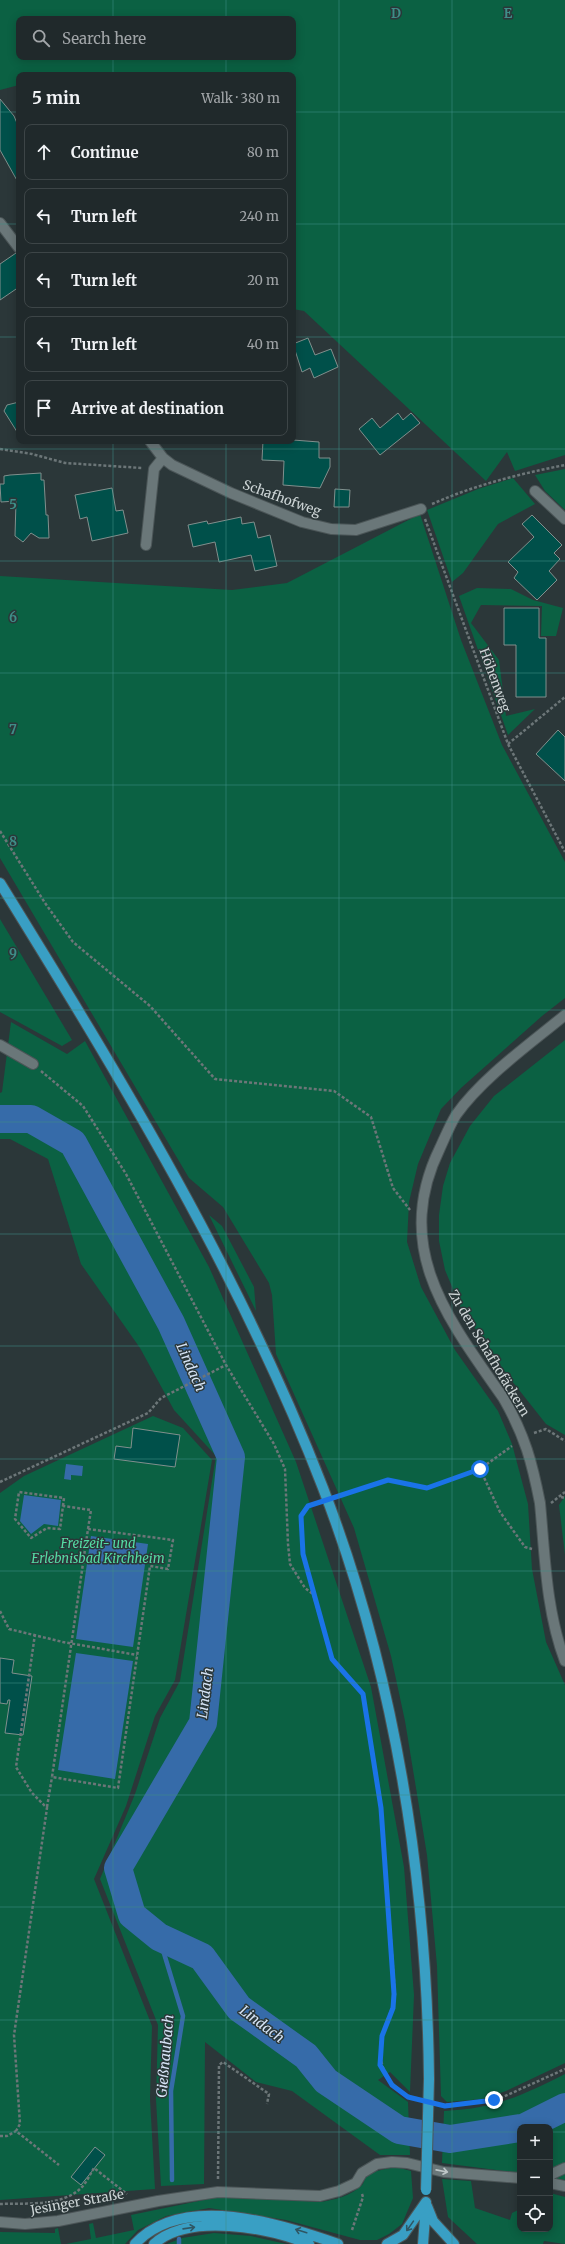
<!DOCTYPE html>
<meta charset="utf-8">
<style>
body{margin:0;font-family:Merriweather,serif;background:#2d3537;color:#f1f3f6}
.controls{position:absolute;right:12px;bottom:12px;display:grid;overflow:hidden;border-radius:8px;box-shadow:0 2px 10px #0003}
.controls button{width:36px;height:36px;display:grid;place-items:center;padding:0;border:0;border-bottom:1px solid #3d4547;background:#20292b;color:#f1f3f6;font:20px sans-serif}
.stop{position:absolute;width:12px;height:12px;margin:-9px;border:3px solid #1a73e8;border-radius:50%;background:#fff}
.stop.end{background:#1a73e8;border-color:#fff;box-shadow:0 1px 4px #0008}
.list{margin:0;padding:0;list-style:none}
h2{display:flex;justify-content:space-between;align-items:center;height:52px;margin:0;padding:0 16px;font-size:17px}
h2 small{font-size:13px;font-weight:400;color:#a2a6a9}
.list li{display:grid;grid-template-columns:26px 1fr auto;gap:12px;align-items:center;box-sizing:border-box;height:56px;margin:0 8px 8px;padding:0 8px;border:1px solid #3d4547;border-radius:8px}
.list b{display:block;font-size:15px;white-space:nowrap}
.list em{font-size:13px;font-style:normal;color:#a2a6a9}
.icon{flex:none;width:22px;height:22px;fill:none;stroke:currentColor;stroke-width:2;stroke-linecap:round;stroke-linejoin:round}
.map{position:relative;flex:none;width:565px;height:2244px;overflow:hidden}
.search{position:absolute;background:#20292b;box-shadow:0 2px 10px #0003;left:16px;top:16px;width:280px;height:44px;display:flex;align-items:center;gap:10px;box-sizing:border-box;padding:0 14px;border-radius:8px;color:#a2a6a9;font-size:15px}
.panel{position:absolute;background:#20292b;box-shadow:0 2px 10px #0003;left:16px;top:72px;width:280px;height:372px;border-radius:8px}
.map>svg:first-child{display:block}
.green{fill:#0b6143;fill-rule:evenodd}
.water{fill:#366ba9}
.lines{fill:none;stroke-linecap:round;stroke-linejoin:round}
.stream{stroke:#366ba9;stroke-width:4.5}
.river{stroke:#366ba9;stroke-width:28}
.building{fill:#00504a;stroke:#818f8d}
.minor-casing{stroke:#4b5557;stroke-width:12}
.tertiary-casing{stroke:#4b5557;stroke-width:12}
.primary-casing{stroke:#4b5557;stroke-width:12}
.path{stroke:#6c7678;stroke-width:2.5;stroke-dasharray:3 2;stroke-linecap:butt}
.minor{stroke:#6a7779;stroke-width:10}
.tertiary{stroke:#6a7779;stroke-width:10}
.primary{stroke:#399fc4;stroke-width:10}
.tertiary-bridge-casing{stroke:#4b5557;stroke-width:12;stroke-linecap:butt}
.primary-bridge-casing{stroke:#4b5557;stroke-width:12;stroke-linecap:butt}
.path-bridge{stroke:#6c7678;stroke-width:2.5;stroke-dasharray:3 2;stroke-linecap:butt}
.tertiary-bridge{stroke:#6a7779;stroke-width:10}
.primary-bridge{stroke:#399fc4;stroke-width:10}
.oneway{stroke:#bec7c8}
.oneway2{stroke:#2f5663}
.route{stroke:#1a73e8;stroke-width:5}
.grid{fill:none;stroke:#3e8e88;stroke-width:1;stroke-opacity:0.55}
.labels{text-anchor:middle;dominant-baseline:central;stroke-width:3;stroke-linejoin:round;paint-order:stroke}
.street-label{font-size:13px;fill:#cdd5d6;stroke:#2b3739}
.park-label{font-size:13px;font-style:italic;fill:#54dca4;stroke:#2b3739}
.water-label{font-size:14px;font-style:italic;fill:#d6e4f6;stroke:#2b3739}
.grid-label{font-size:13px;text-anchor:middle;font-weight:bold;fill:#3e8e88;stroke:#2b3739;stroke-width:3;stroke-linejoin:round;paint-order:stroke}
</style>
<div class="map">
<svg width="565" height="2244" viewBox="0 0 565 2244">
<rect width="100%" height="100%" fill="#2b3739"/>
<path class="green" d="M0 0H565V455L515 471 507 452 486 481 304 311 293 309V75H19V85L0 90ZM19 19H293V57H19Z
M565 469V510L545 491 535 475Z
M513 478 535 504 498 524 463 573 452 582 427 510 478 489Z
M420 514 461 640 502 745 565 862V998L542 1016 461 1088 441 1109 418 1164 409 1202 407 1242 421 1287 455 1350 498 1411 512 1444 528 1504 532 1569 546 1642 565 1685V2063L506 2091 482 2099 447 2102 441 2096 437 1966 427 1855 405 1721 391 1656 354 1528 276 1354 272 1295 269 1283 223 1207 189 1178 0 858V576L232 590 287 583Z
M477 588 511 589 533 600 563 608 556 636H541L542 606 481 605 471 623 499 660 506 716 535 709 508 735 459 596Z
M0 919 72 1040 62 1046 0 1012Z
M11 1022 67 1054 85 1041 209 1267 296 1462 371 1687 404 1867 414 1995 410 2092 390 2072 378 2080 408 2102 410 2155H380L292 2091 256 2082 205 2042 204 2184 161 2186 156 2100 158 2025 100 1879 135 1794 160 1718 180 1681 216 1456 174 1410 140 1348 81 1264 48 1159 10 1139H0V1093L2 1092Z
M565 1040V1435L546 1424 508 1376 461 1308 445 1270 439 1241V1215L443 1186 450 1163 470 1126 494 1096Z
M209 1215 222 1226 254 1287 256 1311Z
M153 1416 183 1428 212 1460 175 1680 155 1716 126 1806 94 1879 152 2026 150 2099 155 2189 0 2200V1493L24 1476Z
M565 1496V1555L559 1505Z
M565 2074V2180L550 2178V2127H520V2173L442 2163 444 2111C494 2109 521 2096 565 2074Z
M396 2167 411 2171 413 2198 402 2224 389 2234 377 2240H360L286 2220 209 2208 166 2216 138 2230 125 2244H66L91 2239 89 2224 93 2223 96 2238 134 2230 131 2215 223 2196 320 2202C334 2200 351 2196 362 2185 364 2183 364 2179 366 2177 374 2170 386 2169 396 2167Z
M442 2179 471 2181 475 2208 510 2220 512 2213 520 2209V2229H550V2193L565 2197V2244L544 2241 543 2244H477L448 2217Z
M58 2228 61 2244H0V2232L55 2233V2229Z
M214 2233 251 2236 286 2244H167L182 2238Z"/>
<path class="water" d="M66 1464 83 1466 82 1476 71 1475V1480L64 1479Z
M24 1495 61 1500 58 1526 44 1524 31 1534 20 1521Z
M91 1536 148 1544 133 1647 76 1639Z
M76 1653 133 1661 115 1779 58 1770Z"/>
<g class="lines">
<path class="stream" d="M159 1937 183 2016 171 2091 172 2180
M179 2239V2244"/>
<path class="river" d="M0 1119H31L73 1143 171 1323 231 1457 203 1723 118 1868 132 1915 159 1937 202 1957 239 2008 306 2056 326 2081 399 2130 450 2139 520 2128
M525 2127 565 2107"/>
</g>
<path class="building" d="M0 99 14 116 19 128V184L0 150Z
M16 253 19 254V287L0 300V264Z
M308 338 315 355 331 349 338 367 314 378 310 368 302 372 293 344Z
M19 402V435L4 411 7 405Z
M398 413 403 420 411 413 420 423 380 455 359 429 372 418 380 428Z
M293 440 319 442V458H330V467L320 488 283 485 284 461 262 460 263 441Z
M41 473V480H44L46 515H48L49 538H39L31 533 23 542 15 536 16 501 1 502 0 484H4V476L10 475Z
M112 488 116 511 123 510 128 533 92 541 87 517 80 519 75 495Z
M335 489 350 490 349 507H334Z
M532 515 562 545 554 553 560 559 549 571 557 580 537 600 514 578 518 572 508 562 534 537 522 524Z
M241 517 242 524 254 522 258 538 270 535 277 566 255 571 251 555 219 562 215 542 193 547 188 525 207 521 208 524Z
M504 608H539V638H546V697H516V645H504Z
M558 730 565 737V781L536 754Z
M133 1428 180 1435 175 1467 114 1459 116 1446 131 1448Z
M0 1658 14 1660 12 1673 32 1676 23 1735 5 1733 10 1700H8L7 1704 0 1703Z
M95 2147 105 2155 81 2185 71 2177Z"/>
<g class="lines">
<defs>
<path id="minor" d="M0 223 19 248
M150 441 163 458 172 465 231 493 302 522 331 529 356 530 421 509
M535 491 565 519
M146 545 154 469 163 458
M0 1045 33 1064
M550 2175 565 2168
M550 2183 565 2186
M0 2222 25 2224 58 2221 158 2201 218 2192 320 2196 339 2191 356 2183 362 2173 377 2164 392 2162 407 2163 444 2172 520 2178"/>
<path id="tertiary" d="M504 1399C448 1319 391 1248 440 1148 445 1137 450 1125 456 1115 482 1078 530 1044 565 1015
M540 1503C545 1556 546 1611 565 1661"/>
<path id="primary" d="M0 883C120 1077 241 1275 323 1488 395 1675 427 1880 429 2079
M427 2206 433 2221 454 2244
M135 2244C183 2192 281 2224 338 2244
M154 2244C189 2212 269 2228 309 2244
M387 2244 403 2235 426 2202
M423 2244 426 2204"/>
</defs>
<use href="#minor" class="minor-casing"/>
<use href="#tertiary" class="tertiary-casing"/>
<use href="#primary" class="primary-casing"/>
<path class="path" d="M0 449 32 454 65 463 142 468
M432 504C475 485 519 474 565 465
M425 519 508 744 565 852
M508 744 565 697
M0 831 45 903 73 942 150 1006 215 1079 334 1091 371 1117 393 1188 410 1210
M41 1071 83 1106 126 1174 226 1365 274 1444 285 1469 288 1544 290 1564 305 1588 313 1594 332 1659 363 1694 381 1808 395 1994C393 2010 386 2021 382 2036 375 2064 389 2091 417 2099
M534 1433 546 1429 565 1441
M480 1469 500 1512 525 1547 532 1549
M0 1482 148 1413 161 1398 226 1365
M373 1485 388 1480 427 1488 480 1469 512 1446
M561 1497 565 1498
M551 1503 565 1492
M63 1506 64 1498 19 1492 15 1519 31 1538 47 1528 60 1529 63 1506 91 1510 88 1529
M308 1506 301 1516 303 1554 313 1594
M88 1529 173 1540 168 1569 150 1566 118 1788 52 1777Z
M0 1611 9 1629 63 1642 137 1655
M35 1634 16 1767 32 1793 47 1808 14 2035 20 2124 16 2131 59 2165
M47 1807 52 1777
M441 2105 494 2101 565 2069
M0 2136H7L16 2131
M218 2179 219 2065 223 2062 269 2094 267 2104
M0 2204C25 2203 63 2207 82 2187 87 2182 90 2174 94 2168L127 2194
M352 2230 363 2197 362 2194"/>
<use href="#minor" class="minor"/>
<use href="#tertiary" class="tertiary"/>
<use href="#primary" class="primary"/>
<defs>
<path id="tertiary-bridge" d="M504 1399C525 1436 532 1462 540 1503"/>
<path id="primary-bridge" d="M426 2190 429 2079"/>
</defs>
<use href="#tertiary-bridge" class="tertiary-bridge-casing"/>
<use href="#primary-bridge" class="primary-bridge-casing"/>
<path class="path-bridge" d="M308 1506 373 1485"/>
<use href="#tertiary-bridge" class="tertiary-bridge"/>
<use href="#primary-bridge" class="primary-bridge"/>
</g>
<defs><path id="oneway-shaft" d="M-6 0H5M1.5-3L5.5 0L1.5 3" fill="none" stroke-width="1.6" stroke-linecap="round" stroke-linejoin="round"/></defs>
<use class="oneway" href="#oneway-shaft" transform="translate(442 2171) rotate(11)"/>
<g class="oneway2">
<use href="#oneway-shaft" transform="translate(410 2226) rotate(125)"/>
<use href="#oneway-shaft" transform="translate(189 2228) rotate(-8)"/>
<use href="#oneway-shaft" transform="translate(301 2231) rotate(-163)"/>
</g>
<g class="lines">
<path class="route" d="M480 1469 427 1488 388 1480 308 1506 301 1516 303 1554 332 1659 363 1694 381 1808 394 1994 393 2008 382 2036 380 2065 392 2085 408 2097 445 2106 494 2100"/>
</g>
<path class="grid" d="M113 0V19M226 0V19M339 0V2244M452 0V2244M113 57V75M226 57V75M0 112H19M293 112H565M0 224H19M293 224H565M0 337H19M293 337H565M113 441V2244M226 441V2244M0 449H565M0 561H565M0 673H565M0 785H565M0 898H565M0 1010H565M0 1122H565M0 1234H565M0 1346H565M0 1459H565M0 1571H565M0 1683H565M0 1795H565M0 1907H565M0 2020H565M0 2132H520M550 2132H565"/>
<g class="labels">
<g class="street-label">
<text transform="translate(282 498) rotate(20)">Schafhofweg</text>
<text transform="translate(495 680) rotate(70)">Höhenweg</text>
<text transform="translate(489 1353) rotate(59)">Zu den Schafhofäckern</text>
<text transform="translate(77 2202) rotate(-10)">Jesinger Straße</text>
</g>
<g class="park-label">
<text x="98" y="1543">Freizeit- und<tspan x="98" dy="15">Erlebnisbad Kirchheim</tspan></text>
</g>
<g class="water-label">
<text transform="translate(191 1367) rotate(66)">Lindach</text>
<text transform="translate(205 1693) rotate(-83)">Lindach</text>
<text transform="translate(262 2024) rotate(37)">Lindach</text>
<text transform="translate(165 2056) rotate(-85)">Gießnaubach</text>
</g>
</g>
<g class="grid-label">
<text x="396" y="18">D</text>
<text x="508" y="18">E</text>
<text x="13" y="509">5</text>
<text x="13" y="622">6</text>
<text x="13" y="734">7</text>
<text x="13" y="846">8</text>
<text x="13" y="958">9</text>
</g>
</svg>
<div class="controls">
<button>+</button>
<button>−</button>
<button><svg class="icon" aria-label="locate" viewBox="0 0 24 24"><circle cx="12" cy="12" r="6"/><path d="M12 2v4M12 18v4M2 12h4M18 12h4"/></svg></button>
</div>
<div class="stop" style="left:480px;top:1469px"></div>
<div class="stop end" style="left:494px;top:2100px"></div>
<div class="search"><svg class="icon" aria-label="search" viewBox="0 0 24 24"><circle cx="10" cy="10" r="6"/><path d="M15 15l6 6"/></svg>Search here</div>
<section class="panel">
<h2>5 min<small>Walk · 380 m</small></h2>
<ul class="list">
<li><svg class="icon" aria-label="ahead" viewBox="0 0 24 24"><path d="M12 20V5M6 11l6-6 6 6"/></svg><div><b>Continue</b></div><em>80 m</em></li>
<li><svg class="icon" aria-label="left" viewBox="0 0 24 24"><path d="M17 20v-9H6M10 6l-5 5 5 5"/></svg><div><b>Turn left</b></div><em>240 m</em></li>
<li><svg class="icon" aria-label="left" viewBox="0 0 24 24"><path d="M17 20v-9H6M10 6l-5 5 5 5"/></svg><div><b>Turn left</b></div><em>20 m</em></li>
<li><svg class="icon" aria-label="left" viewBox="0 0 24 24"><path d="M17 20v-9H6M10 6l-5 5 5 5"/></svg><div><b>Turn left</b></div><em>40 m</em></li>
<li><svg class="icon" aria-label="arrive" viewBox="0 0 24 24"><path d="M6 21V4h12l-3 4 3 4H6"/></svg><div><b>Arrive at destination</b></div></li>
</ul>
</section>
</div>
